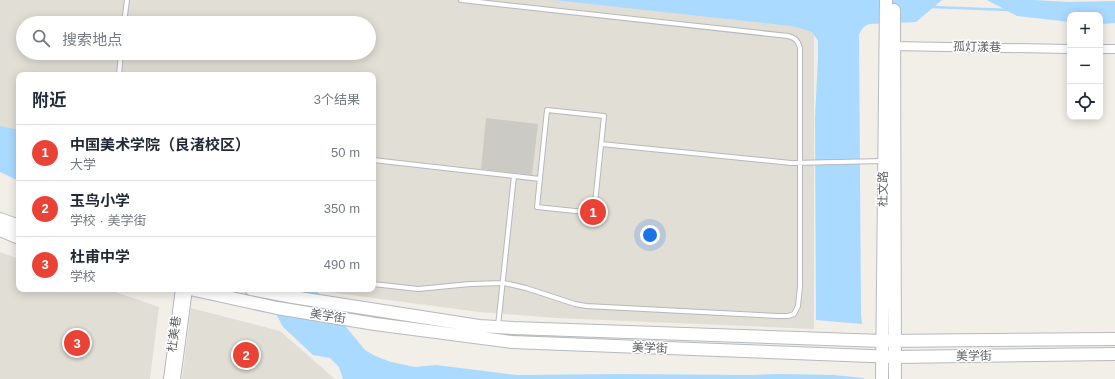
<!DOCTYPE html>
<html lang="zh">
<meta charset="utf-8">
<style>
body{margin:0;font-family:Helvetica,"Noto Sans SC",sans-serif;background:#f2f2f3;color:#1f2937}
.controls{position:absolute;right:12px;top:12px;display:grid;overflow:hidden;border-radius:8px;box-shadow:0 2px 10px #0003}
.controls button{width:36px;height:36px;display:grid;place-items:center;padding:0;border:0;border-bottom:1px solid #e0e1e3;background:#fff;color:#1f2937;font:20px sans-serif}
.you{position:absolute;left:650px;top:235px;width:14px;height:14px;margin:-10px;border:3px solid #fff;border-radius:50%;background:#1a73e8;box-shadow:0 0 0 6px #1a73e833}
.badge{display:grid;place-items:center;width:26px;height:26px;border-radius:50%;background:#ea4335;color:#fff;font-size:13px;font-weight:700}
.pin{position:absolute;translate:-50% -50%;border:2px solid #fff;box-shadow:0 1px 4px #0006}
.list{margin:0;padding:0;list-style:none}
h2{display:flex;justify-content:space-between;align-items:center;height:52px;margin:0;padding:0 16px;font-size:17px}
h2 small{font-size:13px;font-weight:400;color:#747a83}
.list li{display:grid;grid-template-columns:26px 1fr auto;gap:12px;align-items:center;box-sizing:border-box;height:56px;padding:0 16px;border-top:1px solid #e0e1e3}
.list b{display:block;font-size:15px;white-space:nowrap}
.list p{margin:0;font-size:13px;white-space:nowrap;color:#747a83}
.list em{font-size:13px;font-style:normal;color:#747a83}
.icon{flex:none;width:22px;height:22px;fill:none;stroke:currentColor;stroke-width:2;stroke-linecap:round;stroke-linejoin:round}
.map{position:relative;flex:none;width:1115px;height:379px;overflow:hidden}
.search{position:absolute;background:#fff;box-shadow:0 2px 10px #0003;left:16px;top:16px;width:360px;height:44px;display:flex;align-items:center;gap:10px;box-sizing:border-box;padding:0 14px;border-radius:22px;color:#747a83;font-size:15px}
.panel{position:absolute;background:#fff;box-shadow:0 2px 10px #0003;left:16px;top:72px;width:360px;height:220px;border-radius:8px}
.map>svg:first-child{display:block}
.education{fill:#e1ded6;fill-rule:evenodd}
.water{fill:#aadaff}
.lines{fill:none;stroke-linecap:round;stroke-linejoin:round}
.stream{stroke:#aadaff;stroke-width:2.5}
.building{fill:#cccac5}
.lane-casing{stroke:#b5b8bc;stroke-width:6}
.street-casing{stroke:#b5b8bc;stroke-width:10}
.secondary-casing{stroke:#b6babf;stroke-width:14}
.lane{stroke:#fff;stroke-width:4}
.street{stroke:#fff;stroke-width:8}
.secondary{stroke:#fff;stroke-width:12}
.labels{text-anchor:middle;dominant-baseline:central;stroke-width:3;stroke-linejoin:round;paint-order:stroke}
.street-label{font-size:12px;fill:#5f6368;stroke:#fff}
</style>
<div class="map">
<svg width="1115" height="379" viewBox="0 0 1115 379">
<rect width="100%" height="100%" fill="#f1efe8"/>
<path class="education" d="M0 0H598L814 23V329L557 318 479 312 328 292 325 289H373V75H19V134L0 131ZM23 23H369V53H23Z
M0 252 19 259V289H107L159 307 150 379H0Z
M191 308 280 331 335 379H182Z"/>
<path class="water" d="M554 0H942L916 22 870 24C864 25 861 30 859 35L861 314 862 324 816 320 815 118 818 58V41L812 32 800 28 791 26Z
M987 0H1033L1069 2 1115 1V23L1100 24V15H1070V22L1017 16Z
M0 126 19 130V181L0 172Z
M263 289H315L365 350 375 356 391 362 415 367 436 365 517 375 619 374 751 375 780 374 834 375 864 378V379H343L339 367 330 358 313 355 283 327Z"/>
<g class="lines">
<path class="stream" d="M932 7 1009 10"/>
</g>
<path class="building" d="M486 118 538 124 532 175 481 169Z"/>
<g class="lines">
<defs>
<path id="lane" d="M124 23 127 0
M119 75 121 53
M547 110 604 116 594 213 537 207Z
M601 144 791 163 884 161
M373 160 540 179
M373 284 418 289 470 284 504 283 526 288 575 304 586 306 778 316H788L794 314 798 306 800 286V48C798 41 796 38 788 36L461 0
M498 326 514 176"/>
<path id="street" d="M891 46 1070 49
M1100 49H1115
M168 379 180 289
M176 379 188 289"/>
<path id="secondary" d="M894 10 895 379
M0 219 19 226
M0 230 19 238
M190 289 277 308 375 324 512 342 896 357 1115 354
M251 289 293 297 479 326 513 328 882 341 1115 339
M882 379 886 0"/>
</defs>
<use href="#lane" class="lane-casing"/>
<use href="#street" class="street-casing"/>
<use href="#secondary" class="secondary-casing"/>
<use href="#lane" class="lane"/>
<use href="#street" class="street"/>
<use href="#secondary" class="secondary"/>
</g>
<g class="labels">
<g class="street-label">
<text transform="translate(977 47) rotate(1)">孤灯漾巷</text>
<text transform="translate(883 189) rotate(-89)">杜文路</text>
<text transform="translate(328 316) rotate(9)">美学街</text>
<text transform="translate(174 334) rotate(-82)">杜美巷</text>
<text transform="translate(650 348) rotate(2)">美学街</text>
<text transform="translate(974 356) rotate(-1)">美学街</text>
</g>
</g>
</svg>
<div class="controls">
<button>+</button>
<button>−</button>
<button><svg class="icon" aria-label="locate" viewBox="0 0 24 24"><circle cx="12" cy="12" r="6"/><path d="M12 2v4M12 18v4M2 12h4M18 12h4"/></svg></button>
</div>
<div class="you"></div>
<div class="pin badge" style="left:593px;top:212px">1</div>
<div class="pin badge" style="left:246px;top:355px">2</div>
<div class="pin badge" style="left:77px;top:343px">3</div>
<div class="search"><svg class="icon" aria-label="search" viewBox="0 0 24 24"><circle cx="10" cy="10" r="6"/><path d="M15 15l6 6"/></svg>搜索地点</div>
<section class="panel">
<h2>附近<small>3个结果</small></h2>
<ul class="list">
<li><span class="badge">1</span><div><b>中国美术学院（良渚校区）</b><p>大学</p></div><em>50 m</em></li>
<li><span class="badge">2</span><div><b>玉鸟小学</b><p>学校 · 美学街</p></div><em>350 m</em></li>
<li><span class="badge">3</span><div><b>杜甫中学</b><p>学校</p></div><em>490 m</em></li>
</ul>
</section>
</div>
